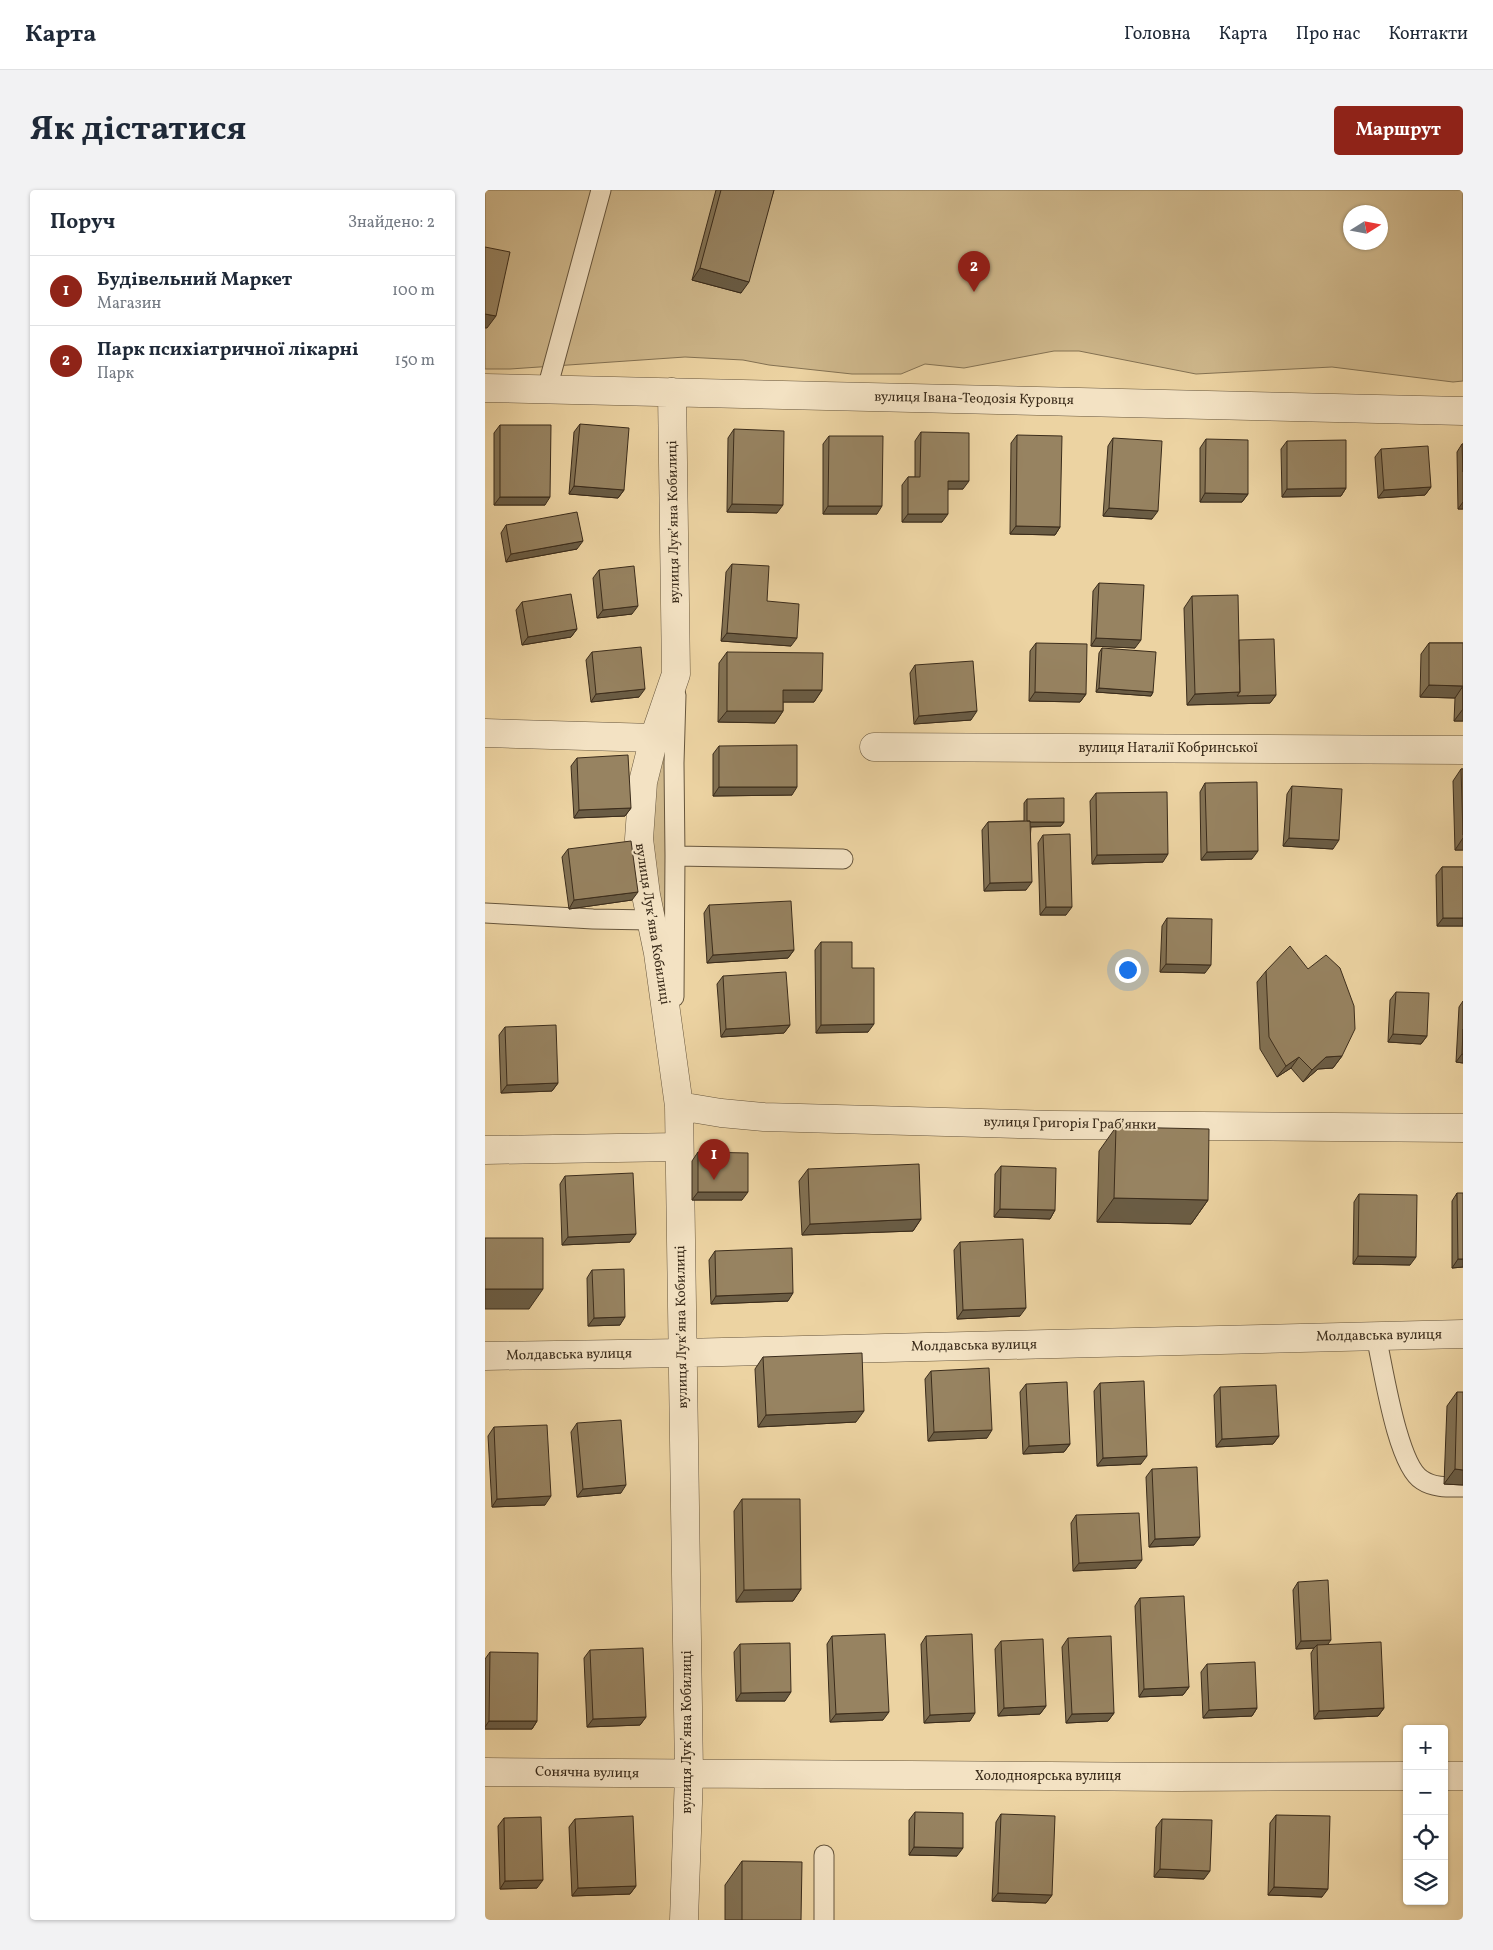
<!DOCTYPE html>
<html lang="uk">
<meta charset="utf-8">
<style>
body{margin:0;font-family:Vollkorn,serif;background:#f2f2f3;color:#1f2937}
.controls{position:absolute;right:15px;bottom:15px;display:grid;overflow:hidden;border-radius:5px;box-shadow:0 1px 4px #0004}
.controls button{width:45px;height:45px;display:grid;place-items:center;padding:0;border:0;border-bottom:1px solid #e0e1e3;background:#fff;color:#1f2937;font:25px sans-serif}
.compass{position:absolute;left:858px;top:15px;width:45px;height:45px;border-radius:50%;background:#fff;box-shadow:0 1px 4px #0004;rotate:79deg}
.you{position:absolute;left:642px;top:779px;width:18px;height:18px;margin:-12px;border:4px solid #fff;border-radius:50%;background:#1a73e8;box-shadow:0 0 0 8px #1a73e833}
.badge{display:grid;place-items:center;width:32px;height:32px;border-radius:50%;background:#8f2418;color:#fff;font-size:16px;font-weight:700}
.pin{position:absolute;translate:-50% -41px;filter:drop-shadow(0 1px 2px #0008)}
.pin::after{content:'';position:absolute;top:26px;width:18px;height:15px;background:inherit;clip-path:polygon(0 0,100% 0,50% 100%)}
.list{margin:0;padding:0;list-style:none}
h2{display:flex;justify-content:space-between;align-items:center;height:65px;margin:0;padding:0 20px;font-size:21px}
h2 small{font-size:16px;font-weight:400;color:#747a83}
.list li{display:grid;grid-template-columns:32px 1fr auto;gap:15px;align-items:center;box-sizing:border-box;height:70px;padding:0 20px;border-top:1px solid #e0e1e3}
.list b{display:block;font-size:19px;white-space:nowrap}
.list p{margin:0;font-size:16px;white-space:nowrap;color:#747a83}
.list em{font-size:16px;font-style:normal;color:#747a83}
.icon{flex:none;width:28px;height:28px;fill:none;stroke:currentColor;stroke-width:2;stroke-linecap:round;stroke-linejoin:round}
.map{position:relative;flex:none;width:978px;height:1730px;overflow:hidden;border-radius:5px}
header{display:flex;align-items:center;gap:30px;box-sizing:border-box;height:70px;padding:0 25px;background:#fff;border-bottom:1px solid #e0e1e3}
header strong{font-size:24px}
nav{display:flex;gap:28px;margin-inline-start:auto;font-size:18px}
.intro{display:flex;align-items:center;justify-content:space-between;box-sizing:border-box;height:120px;padding:0 30px}
h1{margin:0;font-size:35px}
.button{padding:12px 22px;border-radius:5px;background:#8f2418;color:#fff;font-size:18px;font-weight:700}
main{display:flex;gap:30px;padding:0 30px}
aside{flex:1;background:#fff;border-radius:5px;box-shadow:0 1px 4px #0004}
.map>svg:first-child{display:block}
.green{fill:#ceb78b;stroke:#847253;fill-rule:evenodd}
.lines{fill:none;stroke-linecap:round;stroke-linejoin:round}
.lane-casing{stroke:#67563d;stroke-width:21}
.street-casing{stroke:#67563d;stroke-width:29}
.lane{stroke:#f3e2c3;stroke-width:19}
.street{stroke:#f3e2c3;stroke-width:28}
.wall{fill:#827153;stroke:#3b2c1b}
.shaded-wall{fill:#6a5c44;stroke:#3b2c1b}
.building{fill:#978361;stroke:#3b2c1b}
.labels{text-anchor:middle;dominant-baseline:central;stroke-width:4;stroke-linejoin:round;paint-order:stroke}
.street-label{font-size:14px;fill:#3b2c1b;stroke:#f3e2c3}
</style>
<header>
<strong>Карта</strong>
<nav><a>Головна</a><a>Карта</a><a>Про нас</a><a>Контакти</a></nav>
</header>
<div class="intro"><h1>Як дістатися</h1><a class="button">Маршрут</a></div>
<main>
<aside>
<h2>Поруч<small>Знайдено: 2</small></h2>
<ul class="list">
<li><span class="badge">1</span><div><b>Будівельний Маркет</b><p>Магазин</p></div><em>100 m</em></li>
<li><span class="badge">2</span><div><b>Парк психіатричної лікарні</b><p>Парк</p></div><em>150 m</em></li>
</ul>
</aside>
<div class="map">
<svg width="978" height="1730" viewBox="0 0 978 1730">
<rect width="100%" height="100%" fill="#ecd3a2"/>
<filter id="stains"><feTurbulence type="fractalNoise" baseFrequency=".004" numOctaves="4"/><feColorMatrix values="0 0 0 0 .2 0 0 0 0 .09 0 0 0 0 .02 0 0 0 .5 -.17"/></filter>
<radialGradient id="worn" r=".72"><stop offset=".6" stop-color="#630" stop-opacity="0"/><stop offset="1" stop-color="#630" stop-opacity=".3"/></radialGradient>
<path class="green" d="M0 0H978V191L968 192 847 177 711 184 594 161H569L479 178 440 174 416 184H367L284 175 258 170 200 167 25 179H0ZM866 22H896V52H866Z
M180 547 185 758C175 723 167 686 165 649 163 615 172 580 180 547Z"/>
<g class="lines">
<defs>
<path id="lane" d="M62 199 116 0
M191 505 189 573 190 666 358 669
M0 723 108 729 166 730
M189 807 190 666
M891 1146C898 1176 912 1275 937 1290 949 1298 964 1297 978 1297
M339 1665V1730"/>
<path id="street" d="M0 198 978 221
M187 202 191 484 169 548 158 592 154 649 161 705 173 763 194 916 204 1584 199 1730
M0 543 169 548
M389 557 978 560
M194 916 236 923 279 927 569 935 978 938
M0 960 194 957
M0 1166 197 1163 978 1144
M0 1582 691 1587 922 1586
M959 1586H978"/>
</defs>
<use href="#lane" class="lane-casing"/>
<use href="#street" class="street-casing"/>
<use href="#lane" class="lane"/>
<use href="#street" class="street"/>
</g>
<path class="wall" d="M231 0H289L256 103 207 90Z
M95 234 139 300 133 308 84 304 89 242Z
M15 235 60 315H9V243Z
M249 239 292 323 242 322 243 248Z
M436 242 478 299H463L457 332H417V295L423 287H430V251Z
M532 245 575 337 570 345 525 344 526 253Z
M344 246 392 324H338V254Z
M628 248 667 329 618 326 623 256Z
M721 249 763 304 757 312H715V258Z
M802 251 861 298 856 306 797 307 796 259Z
M977 254H978V319H973L972 262Z
M896 259 946 297 940 305 893 308 890 267Z
M21 335 92 359 21 372 16 343Z
M247 374 282 411 306 456 236 451 241 382Z
M114 380 147 424 112 428 108 388Z
M614 393 650 458 606 456 608 401Z
M707 406 791 505 785 513 702 515 699 418Z
M37 412 92 439 86 447 37 455 31 420Z
M551 453 601 504 595 512 544 511 545 461Z
M944 453H978V531H969L970 508 935 507 936 464Z
M617 458 668 502 666 506 611 502 614 463Z
M107 462 154 507 106 512 101 470Z
M242 462 337 500 329 512H298V521L290 533 233 532 234 473Z
M430 475 486 530 429 534 425 483Z
M234 556 307 605 228 606V564Z
M92 568 146 618 140 626 89 628 86 576Z
M976 579H978V660H970L968 591Z
M720 593 767 669 716 670 715 602Z
M807 596 848 659 798 656 802 604Z
M611 603 678 672 607 674 605 611Z
M542 609 579 632 576 636 546 637 541 700 499 701 497 640 503 632 539 631V613Z
M558 645 581 725H555L553 653Z
M83 659 147 710 84 719 77 667Z
M957 677H978V736H952L951 685Z
M224 715 309 760 303 768 222 773 219 723Z
M682 728 720 783 675 782 677 736Z
M336 752 367 778 383 842 331 843 330 760Z
M781 781 857 866 848 878 833 879 818 892 806 878 792 887 775 859 772 792Z
M238 786 305 835 299 843 236 847 232 794Z
M911 802 942 846 936 854 903 852 905 810Z
M978 811V873L971 872 974 817Z
M20 837 73 893 67 901 16 903 14 845Z
M631 937 723 1010 706 1034 612 1032 614 961Z
M213 962 257 1010H207V971Z
M516 976 570 1020 565 1029 509 1027 510 984Z
M323 979 436 1029 428 1041 317 1045 314 991Z
M80 986 145 1052 77 1055 75 994Z
M972 1003 978 1077 967 1078V1011Z
M874 1004 925 1075 868 1074 869 1012Z
M475 1052 535 1126 472 1129 469 1060Z
M230 1061 303 1111 226 1114 224 1070Z
M107 1080 135 1135 103 1136 102 1088Z
M278 1167 371 1232 273 1237 270 1179Z
M446 1181 502 1248 443 1251 440 1189Z
M615 1193 656 1274 612 1276 609 1201Z
M541 1194 585 1254 579 1262 538 1264 535 1202Z
M735 1197 794 1246 788 1254 731 1257 729 1205Z
M972 1202 978 1295 959 1294 962 1216Z
M92 1233 136 1303 92 1307 86 1242Z
M9 1237 60 1315 7 1317 3 1246Z
M667 1279 709 1355 664 1357 661 1287Z
M257 1309 316 1399 308 1411 251 1412 249 1321Z
M591 1325 651 1378 588 1381 586 1333Z
M813 1392 843 1455 899 1518 893 1526 829 1529 826 1463 829 1458 811 1459 808 1400Z
M655 1408 704 1497 698 1505 654 1507 650 1416Z
M347 1446 398 1530 345 1532 342 1454Z
M441 1446 485 1531 439 1533 436 1454Z
M583 1448 629 1523 623 1531 581 1533 577 1457Z
M516 1451 561 1516 555 1524 513 1526 510 1459Z
M255 1454 300 1511H251L249 1462Z
M105 1460 161 1527 155 1535 102 1537 99 1468Z
M5 1462 52 1531 47 1539H0V1469Z
M722 1474 772 1518 767 1526 718 1528 716 1482Z
M430 1622 472 1666 424 1665V1630Z
M516 1624 567 1705 561 1713 507 1711 511 1632Z
M791 1625 837 1707 783 1705 785 1633Z
M19 1628 52 1698 15 1699 13 1636Z
M90 1629 151 1696 145 1704 87 1706 84 1637Z
M677 1629 719 1689 669 1687 671 1637Z
M257 1671 316 1730H240V1695Z"/>
<path class="shaded-wall" d="M215 78 264 92 256 103 207 90Z
M0 124 11 126 2 138H0Z
M463 291H484L478 299H458Z
M89 296 139 300 133 308 84 304Z
M946 297 940 305 893 308 899 300Z
M861 298 856 306 797 307 802 299Z
M720 303 763 304 757 312H715Z
M15 307H65L60 315H9Z
M978 312V319H973Z
M247 314 298 315 292 323 242 322Z
M343 316H397L392 324H338Z
M624 318 673 321 667 329 618 326Z
M423 324H463L457 332H417Z
M531 336 575 337 570 345 525 344Z
M98 351 92 359 21 372 26 364Z
M153 416 147 424 112 428 118 420Z
M92 439 86 447 37 455 43 447Z
M242 443 312 448 306 456 236 451Z
M611 448 656 450 650 458 606 456Z
M944 495 978 496 970 508 935 507Z
M614 498 668 502 666 506 611 502Z
M160 499 154 507 106 512 111 504Z
M298 500H337L329 512H290Z
M550 502 601 504 595 512 544 511Z
M755 502 791 505 785 513 702 515 710 504Z
M978 519V531H969Z
M242 521H298L290 533 233 532Z
M492 521 486 530 429 534 434 526Z
M234 597H312L307 605 228 606Z
M146 618 140 626 89 628 94 620Z
M542 632H579L576 636 539 637Z
M804 648 854 650 848 659 798 656Z
M978 648V660H970Z
M773 661 767 669 716 670 722 662Z
M683 664 678 672 607 674 612 665Z
M547 692 541 700 499 701 505 693Z
M153 702 147 710 84 719 89 710Z
M561 717H587L581 725H555Z
M958 728H978V736H952Z
M309 760 303 768 222 773 228 765Z
M681 774 726 775 720 783 675 782Z
M389 834 383 842 331 843 336 835Z
M305 835 299 843 236 847 241 839Z
M908 844 942 846 936 854 903 852Z
M977 864H978V873L971 872Z
M857 866 848 878 833 879 818 892 827 880 841 867Z
M814 867 806 878 792 887 801 876Z
M73 893 67 901 16 903 22 895Z
M213 1002H263L257 1010H207Z
M629 1008 723 1010 706 1034 612 1032Z
M515 1019 570 1020 565 1029 509 1027Z
M436 1029 428 1041 317 1045 325 1034Z
M151 1044 145 1052 77 1055 83 1047Z
M873 1066 931 1067 925 1075 868 1074Z
M973 1069H978V1077L967 1078Z
M0 1099H58L44 1119H0Z
M308 1103 303 1111 226 1114 231 1106Z
M541 1118 535 1126 472 1129 478 1120Z
M140 1127 135 1135 103 1136 109 1128Z
M379 1221 371 1232 273 1237 281 1225Z
M507 1240 502 1248 443 1251 449 1242Z
M794 1246 788 1254 731 1257 737 1249Z
M585 1254 579 1262 538 1264 544 1256Z
M662 1266 656 1274 612 1276 618 1268Z
M970 1279 978 1280V1295L959 1294Z
M141 1295 136 1303 92 1307 98 1299Z
M66 1306 60 1315 7 1317 12 1309Z
M715 1347 709 1355 664 1357 670 1349Z
M657 1370 651 1378 588 1381 594 1373Z
M316 1399 308 1411 251 1412 259 1400Z
M846 1450 840 1458 832 1455 829 1458 811 1459 816 1451Z
M704 1497 698 1505 654 1507 659 1499Z
M306 1502 300 1511H251L256 1503Z
M561 1516 555 1524 513 1526 519 1518Z
M772 1518 767 1526 718 1528 724 1520Z
M899 1518 893 1526 829 1529 834 1521Z
M404 1522 398 1530 345 1532 351 1524Z
M490 1523 485 1531 439 1533 445 1525Z
M629 1523 623 1531 581 1533 587 1524Z
M161 1527 155 1535 102 1537 108 1529Z
M4 1531H52L47 1539H0V1537Z
M429 1657 478 1658 472 1666 424 1665Z
M675 1679 725 1681 719 1689 669 1687Z
M58 1690 52 1698 15 1699 20 1691Z
M151 1696 145 1704 87 1706 93 1698Z
M789 1697 843 1699 837 1707 783 1705Z
M513 1703 567 1705 561 1713 507 1711Z"/>
<path class="building" d="M236 0H289L264 92 215 78Z
M0 57 25 62 11 126 0 124Z
M95 234 144 238 139 300 89 296Z
M15 235H66L65 307H15Z
M249 239 299 241 298 315 247 314Z
M436 242 484 243V291H463V324H423V287H435Z
M532 245 577 246 575 337 531 336Z
M344 246H398L397 316H343Z
M628 248 677 251 673 321 624 318Z
M721 249 763 250V304L720 303Z
M861 250V298L802 299V251Z
M977 254H978V282Z
M943 256 946 297 899 300 896 259Z
M92 322 98 351 26 364 21 335Z
M247 374 284 376 282 411 314 414 312 448 242 443Z
M149 376 153 416 118 420 114 380Z
M614 393 659 395 656 450 611 448Z
M86 404 92 439 43 447 37 412Z
M753 405 755 502 710 504 707 406Z
M789 449 791 505 752 506 755 502 754 450Z
M551 453 602 454 601 504 550 502Z
M944 453H978V519V496L944 495Z
M156 457 160 499 111 504 107 462Z
M617 458 671 462 668 502 614 498Z
M242 462 338 463 337 500H298V521H242Z
M488 471 492 521 434 526 430 475Z
M312 555V597H234V556Z
M143 565 146 618 94 620 92 568Z
M976 579H978V645Z
M772 592 773 661 722 662 720 593Z
M807 596 857 599 854 650 804 648Z
M682 602 683 664 612 665 611 603Z
M579 608V632H545V631H542V609Z
M545 631 547 692 505 693 503 632Z
M585 644 587 717H561L558 645Z
M146 651 153 702 89 710 83 659Z
M957 677H978V728H958Z
M306 711 309 760 228 765 224 715Z
M682 728 727 729 726 775 681 774Z
M336 752H367V778H389V834L336 835Z
M805 756 823 779 841 765 855 778 869 816 870 839 857 866 841 867 827 880 814 867 801 876 784 847 781 781Z
M301 782 305 835 241 839 238 786Z
M911 802 944 803 942 846 908 844Z
M71 835 73 893 22 895 20 837Z
M978 839V864H977Z
M631 937 724 939 723 1010 629 1008Z
M213 962 263 963V1002H213Z
M434 974 436 1029 325 1034 323 979Z
M516 976 571 978 570 1020 515 1019Z
M148 983 151 1044 83 1047 80 986Z
M972 1003H978V1069H973Z
M874 1004 932 1005 931 1067 873 1066Z
M0 1048H58V1099H0Z
M538 1049 541 1118 478 1120 475 1052Z
M307 1058 308 1103 231 1106 230 1061Z
M139 1079 140 1127 109 1128 107 1080Z
M377 1163 379 1221 281 1225 278 1167Z
M504 1178 507 1240 449 1242 446 1181Z
M659 1191 662 1266 618 1268 615 1193Z
M582 1192 585 1254 544 1256 541 1194Z
M791 1195 794 1246 737 1249 735 1197Z
M972 1202H978V1280L970 1279Z
M136 1230 141 1295 98 1299 92 1233Z
M62 1235 66 1306 12 1309 9 1237Z
M712 1277 715 1347 670 1349 667 1279Z
M257 1309H315L316 1399 259 1400Z
M654 1323 657 1370 594 1373 591 1325Z
M843 1390 846 1450 816 1451 813 1392Z
M699 1406 704 1497 659 1499 655 1408Z
M400 1444 404 1522 351 1524 347 1446Z
M487 1444 490 1523 445 1525 441 1446Z
M626 1446 629 1523 587 1524 583 1448Z
M558 1449 561 1516 519 1518 516 1451Z
M896 1452 899 1518 834 1521 832 1455Z
M305 1453 306 1502 256 1503 255 1454Z
M158 1458 161 1527 108 1529 105 1460Z
M5 1462 53 1463 52 1531H4Z
M770 1472 772 1518 724 1520 722 1474Z
M430 1622 478 1623V1658L429 1657Z
M516 1624 570 1626 567 1705 513 1703Z
M791 1625 845 1626 843 1699 789 1697Z
M148 1626 151 1696 93 1698 90 1629Z
M56 1627 58 1690 20 1691 19 1628Z
M677 1629 727 1630 725 1681 675 1679Z
M257 1671 317 1672 316 1730H257Z"/>
<g class="labels">
<g class="street-label">
<text transform="translate(489 209) rotate(1)">вулиця Івана-Теодозія Куровця</text>
<text transform="translate(189 332) rotate(-91)">вулиця Лукʼяна Кобилиці</text>
<text x="683" y="558">вулиця Наталії Кобринської</text>
<text transform="translate(167 734) rotate(81)">вулиця Лукʼяна Кобилиці</text>
<text transform="translate(585 934) rotate(1)">вулиця Григорія Грабʼянки</text>
<text transform="translate(197 1137) rotate(-91)">вулиця Лукʼяна Кобилиці</text>
<text transform="translate(894 1146) rotate(-1)">Молдавська вулиця</text>
<text transform="translate(489 1156) rotate(-1)">Молдавська вулиця</text>
<text transform="translate(84 1165) rotate(-1)">Молдавська вулиця</text>
<text transform="translate(202 1542) rotate(-90)">вулиця Лукʼяна Кобилиці</text>
<text transform="translate(102 1583) rotate(1)">Сонячна вулиця</text>
<text x="563" y="1586">Холодноярська вулиця</text>
</g>
</g>
<rect width="100%" height="100%" filter="url(#stains)"/>
<rect width="100%" height="100%" fill="url(#worn)"/>
</svg>
<div class="controls">
<button>+</button>
<button>−</button>
<button><svg class="icon" aria-label="locate" viewBox="0 0 24 24"><circle cx="12" cy="12" r="6"/><path d="M12 2v4M12 18v4M2 12h4M18 12h4"/></svg></button>
<button><svg class="icon" aria-label="layers" viewBox="0 0 24 24"><path d="M12 4l9 5-9 5-9-5zM3 14l9 5 9-5"/></svg></button>
</div>
<svg class="compass" viewBox="-18 -18 36 36"><path d="M0-13l5 13h-10z" fill="#e53935"/><path d="M0 13l5-13h-10z" fill="#747a83"/></svg>
<div class="you"></div>
<div class="pin badge" style="left:229px;top:990px">1</div>
<div class="pin badge" style="left:489px;top:102px">2</div>
</div>
</main>
